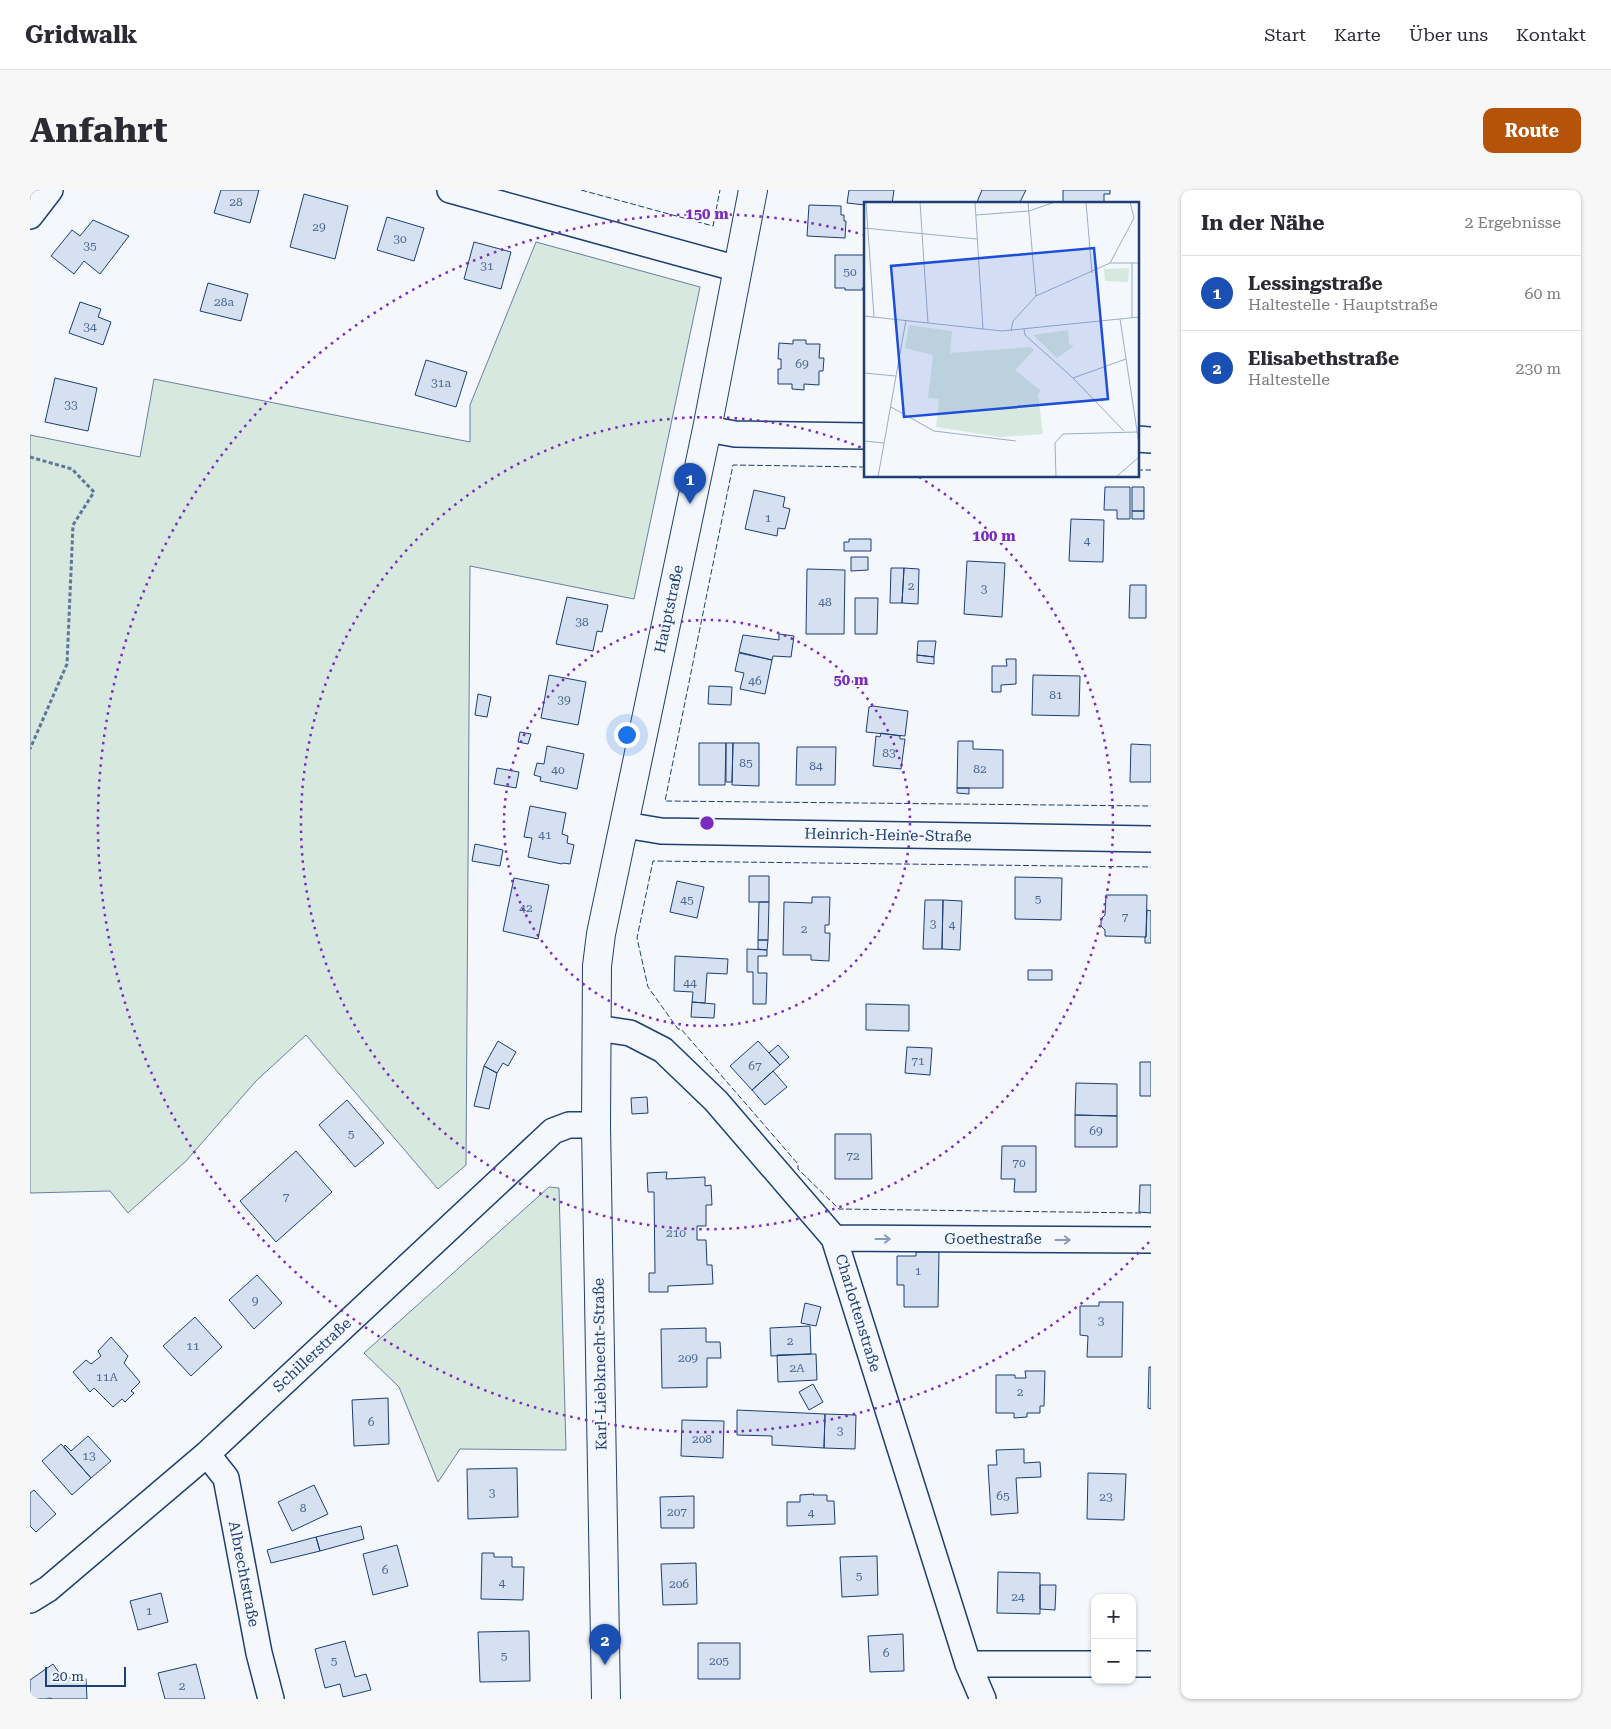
<!DOCTYPE html>
<html lang="de">
<meta charset="utf-8">
<style>
body{margin:0;font-family:"Roboto Serif",serif;background:#f7f7f7;color:#2b2b33}
.controls{position:absolute;right:15px;bottom:15px;display:grid;overflow:hidden;border-radius:10px;box-shadow:0 1px 4px #0004}
.controls button{width:45px;height:45px;display:grid;place-items:center;padding:0;border:0;border-bottom:1px solid #e1e1e2;background:#fff;color:#2b2b33;font:25px sans-serif}
.scale{position:absolute;left:15px;bottom:12px;width:81px;box-sizing:border-box;padding-left:5px;border:2px solid #1d3f73;border-top:0;font-size:14px;line-height:18px;white-space:nowrap;color:#1d3f73;-webkit-text-stroke:4px #f4f7fb;paint-order:stroke}
.you{position:absolute;left:596px;top:544px;width:18px;height:18px;margin:-12px;border:4px solid #fff;border-radius:50%;background:#1a73e8;box-shadow:0 0 0 8px #1a73e833}
.badge{display:grid;place-items:center;width:32px;height:32px;border-radius:50%;background:#b45309;color:#fff;font-size:16px;font-weight:700}
.pin{position:absolute;translate:-50% -41px;filter:drop-shadow(0 1px 2px #0008)}
.pin::after{content:'';position:absolute;top:26px;width:18px;height:15px;background:inherit;clip-path:polygon(0 0,100% 0,50% 100%)}
.list{margin:0;padding:0;list-style:none}
h2{display:flex;justify-content:space-between;align-items:center;height:65px;margin:0;padding:0 20px;font-size:21px}
h2 small{font-size:16px;font-weight:400;color:#7c7c81}
.list li{display:grid;grid-template-columns:32px 1fr auto;gap:15px;align-items:center;box-sizing:border-box;height:75px;padding:0 20px;border-top:1px solid #e1e1e2}
.list b{display:block;font-size:19px;white-space:nowrap}
.list p{margin:0;font-size:16px;white-space:nowrap;color:#7c7c81}
.list em{font-size:16px;font-style:normal;color:#7c7c81}
.map{position:relative;flex:none;width:1121px;height:1509px;overflow:hidden;border-radius:10px}
header{display:flex;align-items:center;gap:30px;box-sizing:border-box;height:70px;padding:0 25px;background:#fff;border-bottom:1px solid #e1e1e2}
header strong{font-size:24px}
nav{display:flex;gap:28px;margin-inline-start:auto;font-size:18px}
.intro{display:flex;align-items:center;justify-content:space-between;box-sizing:border-box;height:120px;padding:0 30px}
h1{margin:0;font-size:35px}
.button{padding:12px 22px;border-radius:10px;background:#b45309;color:#fff;font-size:18px;font-weight:700}
main{display:flex;gap:30px;padding:0 30px}
aside{flex:1;background:#fff;border-radius:10px;box-shadow:0 1px 4px #0004}
.map>svg:first-child{display:block}
.green{fill:#d7e8df;stroke:#687fa3}
.building{fill:#d5e0f0;stroke:#1d3f73}
.lines{fill:none;stroke-linecap:round;stroke-linejoin:round}
.street-casing{stroke:#1d3f73;stroke-width:28}
.secondary-casing{stroke:#1d3f73;stroke-width:30}
.path{stroke:#5e769c;stroke-width:3;stroke-dasharray:4 2.5;stroke-linecap:butt}
.street{stroke:#f4f7fb;stroke-width:25}
.secondary{stroke:#f4f7fb;stroke-width:28}
.fence{stroke:#1d3f73;stroke-width:1;stroke-dasharray:6 2.5;stroke-linecap:butt}
.oneway{stroke:#889bb7}
.ring{fill:none;stroke:#7b2cbf;stroke-width:2.5;stroke-dasharray:2.5 5}
.labels{text-anchor:middle;dominant-baseline:central;stroke-width:4;stroke-linejoin:round;paint-order:stroke}
.number-label{font-size:12px;fill:#4b6792}
.street-label{font-size:15px;fill:#1d3f73;stroke:#f4f7fb}
.inset-road{fill:none;stroke:#9eadc5;stroke-width:1}
.view{fill:#1d4ed8;fill-opacity:0.15;stroke:#1d4ed8;stroke-width:2.5}
.inset-edge{fill:none;stroke:#1d3f73;stroke-width:2.5}
.centre{fill:#7b2cbf;stroke:#f4f7fb;stroke-width:2.5}
.ring-label{font-size:15px;text-anchor:middle;font-weight:bold;fill:#7b2cbf;stroke:#f4f7fb;stroke-width:4;stroke-linejoin:round;paint-order:stroke}
</style>
<header>
<strong>Gridwalk</strong>
<nav><a>Start</a><a>Karte</a><a>Über uns</a><a>Kontakt</a></nav>
</header>
<div class="intro"><h1>Anfahrt</h1><a class="button">Route</a></div>
<main>
<div class="map">
<svg width="1121" height="1509" viewBox="0 0 1121 1509">
<rect width="100%" height="100%" fill="#f4f7fb"/>
<path class="green" d="M506 52 670 97 604 409 440 376 436 975 408 999 276 845 226 891 156 971 98 1023 80 1001 0 1003V245L110 267 124 189 440 252V215Z
M519 997 529 998 536 1260 430 1259 408 1292 369 1197 334 1163Z"/>
<path class="building" d="M191 0H229L220 33 184 23Z
M819 0H864L862 14H835V15L817 13Z
M952 0H996L989 14H950L947 12Z
M1033 0H1080V4H1074V14H1047L1033 12Z
M274 4 318 16 305 69 260 57Z
M779 15 811 16V25H814V31H816L815 48 777 46Z
M357 27 394 38 384 71 347 60Z
M63 30 99 46 70 84 54 71 44 84 21 66 42 40 50 46Z
M444 52 481 62 471 99 434 89Z
M805 65H835V98H832L833 100H815V98H805Z
M178 93 218 104 211 131 170 121Z
M50 112 71 119 68 127 81 132 73 155 39 143Z
M763 150H776V154H790L789 168H794L793 181H789V195L774 194V200L762 199V194H748V179H751V169H748L749 153 763 154Z
M396 170 437 182 426 217 385 205Z
M25 188 67 198 58 241 15 232Z
M1075 297H1100V329H1087V320H1074Z
M1102 297H1114V321H1102Z
M724 300 755 307 753 317 760 319 755 339 748 338 747 346 715 339Z
M1102 321H1114V329H1102Z
M1041 329 1074 330 1073 372 1039 371Z
M819 349H841V361H814V352H819Z
M821 367H838V380L821 381Z
M937 371 975 373 972 427 934 424Z
M861 378H874L872 413H860Z
M874 378 889 379 888 414 872 413Z
M777 379 815 380 814 444H776Z
M1100 395H1116V428H1099Z
M537 407 578 415 572 442 567 441 563 461 526 454Z
M825 408H848L847 444H825Z
M749 444 764 446 761 467 743 466 742 470 709 462 713 445 749 450Z
M888 451H906L904 467 887 465Z
M709 463 742 470 735 504 710 499 714 483 705 481Z
M887 465 904 467V474L887 472Z
M976 469H986V494L971 495V502H962V476H977Z
M519 485 556 492 548 535 511 528Z
M1003 485 1050 486 1049 526 1002 525Z
M679 496 702 497 701 515 678 514Z
M448 504 461 507 457 527 445 525Z
M843 516 878 521 875 546 836 542 839 517Z
M490 542 501 544 498 554 488 552Z
M851 543 870 546V549H875L871 579 843 576 846 546 850 547Z
M928 551H943V559L973 560V598H927Z
M669 553H696L695 595H669Z
M696 553H703L702 592H696Z
M703 553H729V596L702 595Z
M1101 554 1121 555V592H1100Z
M517 556 554 564 547 599 510 591 511 587 504 585 507 573 514 574Z
M767 557H806L805 595H766Z
M467 578 489 582 486 598 464 594Z
M927 598H939V604L927 603Z
M500 616 536 623 532 644 538 646 537 653 544 655 540 674 533 673 532 674 498 667 502 648 494 647Z
M445 654 473 660 470 676 442 671Z
M719 686H739V712H719Z
M985 687 1032 688 1031 730 985 729Z
M484 688 519 695 508 749 473 741Z
M647 691 674 697 667 728 640 722Z
M1076 705H1117L1116 747 1075 746V740L1071 736V729L1075 725Z
M782 707H800L799 735H795V743H800L799 771 781 770V765H753L754 712 782 713Z
M895 710H913L912 759H893Z
M913 710 932 711 930 760 912 759Z
M729 712H739L738 750H728Z
M1117 720 1121 721V753H1115V747H1116Z
M728 750H738L737 760 728 759Z
M717 759 737 760V766H728V783H737L736 814H723V782H717Z
M645 766 698 769 697 784 677 783 675 813 662 812 663 802 644 801Z
M998 780H1022V790H998Z
M662 812 685 814 684 828 661 827Z
M836 814 879 815V841L836 840Z
M468 851 486 862 478 876 473 873 467 883 454 876Z
M728 851 750 875 722 900 700 876Z
M748 855 759 867 750 875 739 863Z
M877 857 902 858 900 885 875 883Z
M1110 872H1121V906H1110Z
M454 876 467 883 459 919 444 916Z
M743 881 757 897 735 915 722 900Z
M1046 893 1087 894V926L1045 925Z
M617 907 618 923 602 924 601 908Z
M317 910 354 953 325 977 289 935Z
M1045 925 1087 926V957H1045Z
M805 944H841L842 989H805Z
M972 956H1006V1002H984L985 989H971Z
M266 961 302 1002 246 1052 210 1011Z
M637 982 636 989 675 987V996L681 995 682 1015H676V1036H667V1050H676L677 1075H682L683 1094 638 1096V1102H619V1083H625L624 1002H618L617 983Z
M1110 995H1121V1023L1109 1022Z
M886 1062H909L908 1117H874V1095H867V1066H886Z
M227 1085 252 1113 224 1139 199 1110Z
M1069 1112H1093L1092 1167H1057L1058 1146 1050 1145V1116H1069Z
M775 1113 791 1117 786 1136 771 1133Z
M165 1127 192 1157 161 1186 133 1156Z
M780 1136 781 1164 741 1166 740 1138Z
M676 1138V1152H690L691 1168H677V1197L632 1198 631 1139Z
M81 1147 98 1166 94 1173 110 1192 101 1201 104 1203 95 1212 92 1209 83 1217 64 1198 60 1202 43 1182 56 1170 61 1174 71 1166 68 1161Z
M781 1164H786L787 1190 748 1192 747 1165Z
M1119 1177H1121V1219L1118 1218Z
M995 1181H1015L1014 1216H1010V1223H997V1227L984 1228V1223H966V1185H985V1188H996Z
M783 1194 793 1212 779 1220 769 1202Z
M358 1208 359 1254 324 1256 322 1210Z
M707 1220 795 1224 794 1258 742 1255V1246L707 1245Z
M795 1224 826 1225 825 1259 794 1258Z
M652 1230 694 1231 693 1268 651 1266Z
M58 1246 81 1271 61 1288 34 1257 35 1255 41 1261Z
M31 1254 61 1288 42 1305 12 1271Z
M994 1259V1273L1010 1272 1011 1287 986 1288 988 1323 961 1325 958 1275H967L966 1260Z
M487 1278 488 1327 438 1329 437 1279Z
M1058 1283 1096 1284 1094 1330 1057 1329Z
M284 1295 298 1324 262 1341 248 1312Z
M4 1300 26 1324 6 1342 0 1336V1303Z
M784 1304 783 1305H797V1311H804L805 1334 757 1336V1312H770V1305Z
M664 1306V1338H631L630 1307Z
M331 1336 334 1349 290 1361 286 1347Z
M286 1347 290 1361 241 1373 237 1360Z
M367 1355 378 1396 343 1405 333 1364Z
M452 1363H464V1367H482V1377H494L493 1410 451 1409Z
M847 1366 848 1405 812 1407 810 1367Z
M666 1373 667 1414 633 1415 631 1374Z
M968 1382 1010 1383V1424L967 1423Z
M1010 1395H1026L1025 1420 1010 1419Z
M131 1403 138 1432 108 1440 100 1411Z
M499 1441 500 1491 450 1492 448 1442Z
M873 1444 874 1481 840 1482 838 1446Z
M315 1451 325 1487 336 1484 341 1500 313 1507 310 1494 295 1498 285 1459Z
M668 1453H710V1489H668Z
M23 1474 30 1484 44 1490 56 1489 57 1509H23L19 1508 17 1509H0V1490Z
M166 1474 175 1509H135L128 1483Z"/>
<g class="lines">
<defs>
<path id="street" d="M420 0 708 79
M0 26 20 0
M677 239 705 244 835 246
M1107 249 1121 250
M595 635 631 641 1121 649
M566 838 600 843 633 860 686 911 804 1048 938 1474 953 1509
M804 1048 1121 1050
M177 1264 196 1288 229 1463 241 1509
M0 1410 18 1399 177 1264 523 941 539 935H566
M938 1474H1065
M1102 1474H1121"/>
<path id="secondary" d="M576 1509 566 935 567 776 571 744 677 239 723 0"/>
</defs>
<use href="#street" class="street-casing"/>
<use href="#secondary" class="secondary-casing"/>
<path class="path" d="M0 267 42 279 64 302 43 335 37 474 0 559"/>
<use href="#street" class="street"/>
<use href="#secondary" class="secondary"/>
<path class="fence" d="M551 0 683 36 690 0
M835 277 703 275 635 611 1121 616
M1107 280H1121
M1111 1023 809 1019 768 979V974L651 839H648L618 797 607 748 623 671 1121 677"/>
</g>
<defs><path id="oneway-shaft" d="M-6 0H5M1.5-3L5.5 0L1.5 3" fill="none" stroke-width="1.6" stroke-linecap="round" stroke-linejoin="round" transform="scale(1.25)"/></defs>
<g class="oneway">
<use href="#oneway-shaft" transform="translate(853 1049)"/>
<use href="#oneway-shaft" transform="translate(1033 1050)"/>
</g>
<g class="ring">
<circle cx="677" cy="633" r="203"/>
<path d="M889 287A406 406 0 1 1 832 258"/>
<path d="M1119 1052A609 609 0 1 1 835 45"/>
</g>
<g class="labels">
<g class="number-label">
<text x="206" y="12">28</text>
<text x="289" y="37">29</text>
<text x="370" y="49">30</text>
<text x="60" y="56">35</text>
<text x="457" y="76">31</text>
<text x="820" y="82">50</text>
<text x="194" y="112">28a</text>
<text x="60" y="137">34</text>
<text x="772" y="174">69</text>
<text x="411" y="193">31a</text>
<text x="41" y="215">33</text>
<text x="738" y="328">1</text>
<text x="1057" y="351">4</text>
<text x="881" y="396">2</text>
<text x="954" y="399">3</text>
<text x="795" y="412">48</text>
<text x="552" y="432">38</text>
<text x="725" y="491">46</text>
<text x="1026" y="505">81</text>
<text x="534" y="510">39</text>
<text x="859" y="563">83</text>
<text x="716" y="573">85</text>
<text x="786" y="576">84</text>
<text x="950" y="579">82</text>
<text x="528" y="580">40</text>
<text x="515" y="645">41</text>
<text x="1008" y="709">5</text>
<text x="657" y="710">45</text>
<text x="496" y="718">42</text>
<text x="1095" y="727">7</text>
<text x="903" y="734">3</text>
<text x="922" y="735">4</text>
<text x="774" y="739">2</text>
<text x="660" y="793">44</text>
<text x="888" y="871">71</text>
<text x="725" y="876">67</text>
<text x="1066" y="941">69</text>
<text x="321" y="944">5</text>
<text x="823" y="966">72</text>
<text x="989" y="973">70</text>
<text x="256" y="1007">7</text>
<text x="646" y="1043">210</text>
<text x="888" y="1081">1</text>
<text x="225" y="1111">9</text>
<text x="1071" y="1131">3</text>
<text x="760" y="1151">2</text>
<text x="163" y="1156">11</text>
<text x="658" y="1168">209</text>
<text x="767" y="1178">2A</text>
<text x="77" y="1187">11A</text>
<text x="990" y="1202">2</text>
<text x="341" y="1232">6</text>
<text x="810" y="1241">3</text>
<text x="672" y="1249">208</text>
<text x="59" y="1266">13</text>
<text x="462" y="1303">3</text>
<text x="973" y="1306">65</text>
<text x="1076" y="1307">23</text>
<text x="273" y="1318">8</text>
<text x="647" y="1322">207</text>
<text x="781" y="1323">4</text>
<text x="355" y="1380">6</text>
<text x="829" y="1386">5</text>
<text x="472" y="1393">4</text>
<text x="649" y="1394">206</text>
<text x="988" y="1407">24</text>
<text x="119" y="1421">1</text>
<text x="856" y="1463">6</text>
<text x="474" y="1466">5</text>
<text x="304" y="1471">5</text>
<text x="689" y="1471">205</text>
<text x="152" y="1496">2</text>
</g>
<g class="street-label">
<text transform="translate(639 419) rotate(-78)">Hauptstraße</text>
<text transform="translate(858 645) rotate(1)">Heinrich-Heine-Straße</text>
<text x="963" y="1049">Goethestraße</text>
<text transform="translate(828 1123) rotate(73)">Charlottenstraße</text>
<text transform="translate(282 1165) rotate(-43)">Schillerstraße</text>
<text transform="translate(570 1174) rotate(-91)">Karl-Liebknecht-Straße</text>
<text transform="translate(214 1384) rotate(79)">Albrechtstraße</text>
</g>
</g>
<g transform="translate(834 12)">
<rect width="275" height="275" fill="#f4f7fb"/>
<path d="M265 66 264 80 241 79 240 67ZM45 123 88 129 86 151 166 145 170 148 151 168 177 189 174 192 179 232 136 235 72 225 75 197 64 196 69 153 41 146ZM204 128 205 142 210 144 193 156 169 133Z" fill="#d7e8df"/>
<path class="inset-road" d="M2 0 10 115M56 0 64 121M111 0 119 127M164 0 172 94M222 0 228 71M112 13 165 9 191 0M0 26 113 37M246 61H275M0 114 138 129 275 115M268 116V61M256 117 275 242M160 127 161 133 209 176 260 229M147 129 149 119 172 94 246 61 270 16 266 0M0 171 32 174M209 176 262 157M27 205 70 229 152 239M0 239 20 241M14 275 42 118M192 275 191 241 199 232 273 230M252 275 275 255"/>
<path class="view" d="M230 46 244 197 40 215 27 64Z"/>
<rect width="275" height="275" class="inset-edge"/>
</g>
<circle cx="677" cy="633" r="8" class="centre"/>
<g class="ring-label">
<text x="677" y="29">150 m</text>
<text x="964" y="351">100 m</text>
<text x="821" y="495">50 m</text>
</g>
</svg>
<div class="controls">
<button>+</button>
<button>−</button>
</div>
<div class="scale">20 m</div>
<div class="you"></div>
<div class="pin badge" style="left:660px;top:314px;background:#1a4fb4">1</div>
<div class="pin badge" style="left:575px;top:1475px;background:#1a4fb4">2</div>
</div>
<aside>
<h2>In der Nähe<small>2 Ergebnisse</small></h2>
<ul class="list">
<li><span class="badge" style="background:#1a4fb4">1</span><div><b>Lessingstraße</b><p>Haltestelle · Hauptstraße</p></div><em>60 m</em></li>
<li><span class="badge" style="background:#1a4fb4">2</span><div><b>Elisabethstraße</b><p>Haltestelle</p></div><em>230 m</em></li>
</ul>
</aside>
</main>
